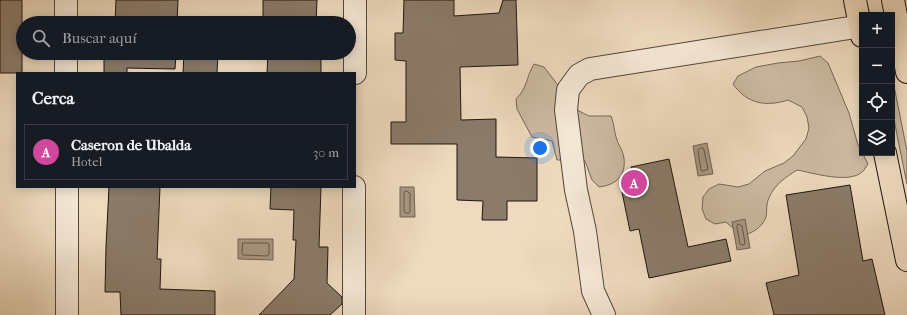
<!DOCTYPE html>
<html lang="es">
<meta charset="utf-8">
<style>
body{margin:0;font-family:"IM FELL French Canon",serif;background:#20242c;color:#f1f3f6}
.controls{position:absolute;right:12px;top:12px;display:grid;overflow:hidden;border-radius:0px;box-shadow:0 2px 10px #0003}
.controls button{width:36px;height:36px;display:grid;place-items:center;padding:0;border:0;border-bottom:1px solid #363941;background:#171b24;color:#f1f3f6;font:20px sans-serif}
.you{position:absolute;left:540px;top:148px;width:14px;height:14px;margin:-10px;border:3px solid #fff;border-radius:50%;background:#1a73e8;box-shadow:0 0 0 6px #1a73e833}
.badge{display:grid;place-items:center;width:26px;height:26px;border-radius:50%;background:#7c3aed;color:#fff;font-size:13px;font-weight:700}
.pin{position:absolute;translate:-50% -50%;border:2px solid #fff;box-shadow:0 1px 4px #0006}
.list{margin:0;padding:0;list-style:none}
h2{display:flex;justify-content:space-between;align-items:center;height:52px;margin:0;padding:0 16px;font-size:17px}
h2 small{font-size:13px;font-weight:400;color:#9ea1a6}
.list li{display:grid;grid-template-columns:26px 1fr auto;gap:12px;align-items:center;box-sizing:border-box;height:56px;margin:0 8px 8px;padding:0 8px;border:1px solid #363941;border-radius:0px}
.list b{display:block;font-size:15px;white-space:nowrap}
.list p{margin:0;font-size:13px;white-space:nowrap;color:#9ea1a6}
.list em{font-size:13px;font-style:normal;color:#9ea1a6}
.icon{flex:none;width:22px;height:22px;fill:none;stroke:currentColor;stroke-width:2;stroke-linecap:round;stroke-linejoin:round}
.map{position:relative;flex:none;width:907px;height:315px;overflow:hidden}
.search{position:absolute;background:#171b24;box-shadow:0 2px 10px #0003;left:16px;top:16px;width:340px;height:44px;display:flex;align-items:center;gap:10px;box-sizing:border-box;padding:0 14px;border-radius:22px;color:#9ea1a6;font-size:15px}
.panel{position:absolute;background:#171b24;box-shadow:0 2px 10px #0003;left:16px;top:72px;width:340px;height:116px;border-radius:0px}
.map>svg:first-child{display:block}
.green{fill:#cbb9a0;stroke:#766758}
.water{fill:#a89782;stroke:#726354}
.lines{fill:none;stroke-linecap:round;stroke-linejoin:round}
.shore{stroke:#645648;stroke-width:1}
.building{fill:#8b7b6a;stroke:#20150f}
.street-casing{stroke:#54463b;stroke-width:24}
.primary-casing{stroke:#20150f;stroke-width:24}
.street{stroke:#f4e7d5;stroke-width:22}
.primary{stroke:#eedabe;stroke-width:22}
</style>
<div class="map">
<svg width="907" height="315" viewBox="0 0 907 315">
<rect width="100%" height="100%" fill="#eedabe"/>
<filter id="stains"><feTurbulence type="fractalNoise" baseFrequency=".005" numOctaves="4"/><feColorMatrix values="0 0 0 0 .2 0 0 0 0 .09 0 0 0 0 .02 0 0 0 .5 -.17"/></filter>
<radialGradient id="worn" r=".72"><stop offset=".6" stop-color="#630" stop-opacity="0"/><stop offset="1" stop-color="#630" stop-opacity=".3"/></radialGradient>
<path class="green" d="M820 56 828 63 849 113 858 145 868 164C866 166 865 170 862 172 849 184 813 173 797 170 786 177 774 185 769 198 766 204 767 211 766 217 762 228 752 233 742 236L726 222 715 224 706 219 702 209 703 197 709 189 719 184 738 187 749 184 765 171 784 163 793 156 806 139 809 128 807 117 802 107 788 100C766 107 747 104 733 84L738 76 756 67 778 63 799 61Z
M534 64 544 67 564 93 579 111 589 116H611C614 123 614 130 616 137 618 145 623 150 624 158 626 176 616 185 599 187L592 180 585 161 578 154 569 160H557L552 141 532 137 517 109 516 99C528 87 526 77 534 64Z
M892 76 907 151V184L892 110Z"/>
<path class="water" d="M707 143 713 174 698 176 693 146Z
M400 187H414L415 217H400Z
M745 219 750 248 737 250 732 222Z
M238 239H273V260L238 259Z"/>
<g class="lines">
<path class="shore" d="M703 148 704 150 708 169 703 171 701 170 698 151 699 149Z
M406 191 410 193V211L409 213H406L404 211V193Z
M738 224 742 226 745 243 744 245H741L740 244 737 227Z
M243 243H268L269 245V254L267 256 243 255 242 253Z"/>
</g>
<path class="building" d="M0 0H22V73H0Z
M116 0H178L177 23H115Z
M263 0H317L316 23H263Z
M404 0H454V16L499 13 503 0H516L518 65 460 67 461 120 496 119V157L537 158V201H507V220H482L483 201 457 200V144H391V122H406V61L395 60V33H403Z
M104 53H176L175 69 127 68V73H104Z
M184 53H218L217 73H183Z
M268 53H321V73H267Z
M669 159 688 247 726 239 731 261 649 278 639 229 630 231 622 192 637 189 631 167Z
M850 185 863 261 872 259 885 315H774L766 283 799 275 786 195Z
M109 187H160L157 259H161L160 289 215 291V315H121L120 292H105L106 247Z
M271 187H321L319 247H328L327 283 342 297V304L330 315H259L294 279 296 240H293L294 210 270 209Z"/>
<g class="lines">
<defs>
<path id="street" d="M66 0V23
M66 53V73
M355 73V0
M67 187V315
M354 315V187
M604 315 593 291 585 231 576 190 566 110 568 90 579 75 590 69 862 26"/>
<path id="primary" d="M855 0 862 36
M893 0 907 72
M885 153 907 260"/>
</defs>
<use href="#street" class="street-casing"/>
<use href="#primary" class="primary-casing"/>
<use href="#street" class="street"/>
<use href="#primary" class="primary"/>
</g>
<rect width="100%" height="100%" filter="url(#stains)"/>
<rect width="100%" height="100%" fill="url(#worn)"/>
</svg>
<div class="controls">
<button>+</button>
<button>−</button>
<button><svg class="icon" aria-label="locate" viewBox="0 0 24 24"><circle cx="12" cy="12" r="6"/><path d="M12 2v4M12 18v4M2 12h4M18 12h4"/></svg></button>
<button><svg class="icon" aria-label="layers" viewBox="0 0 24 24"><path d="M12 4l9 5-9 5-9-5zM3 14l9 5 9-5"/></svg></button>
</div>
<div class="you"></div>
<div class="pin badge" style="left:634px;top:183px;background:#d1479c">A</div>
<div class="search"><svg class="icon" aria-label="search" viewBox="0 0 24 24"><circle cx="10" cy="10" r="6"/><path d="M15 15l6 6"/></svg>Buscar aquí</div>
<section class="panel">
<h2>Cerca<small></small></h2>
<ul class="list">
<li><span class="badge" style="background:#d1479c">A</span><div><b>Caseron de Ubalda</b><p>Hotel</p></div><em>30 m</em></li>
</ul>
</section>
</div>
